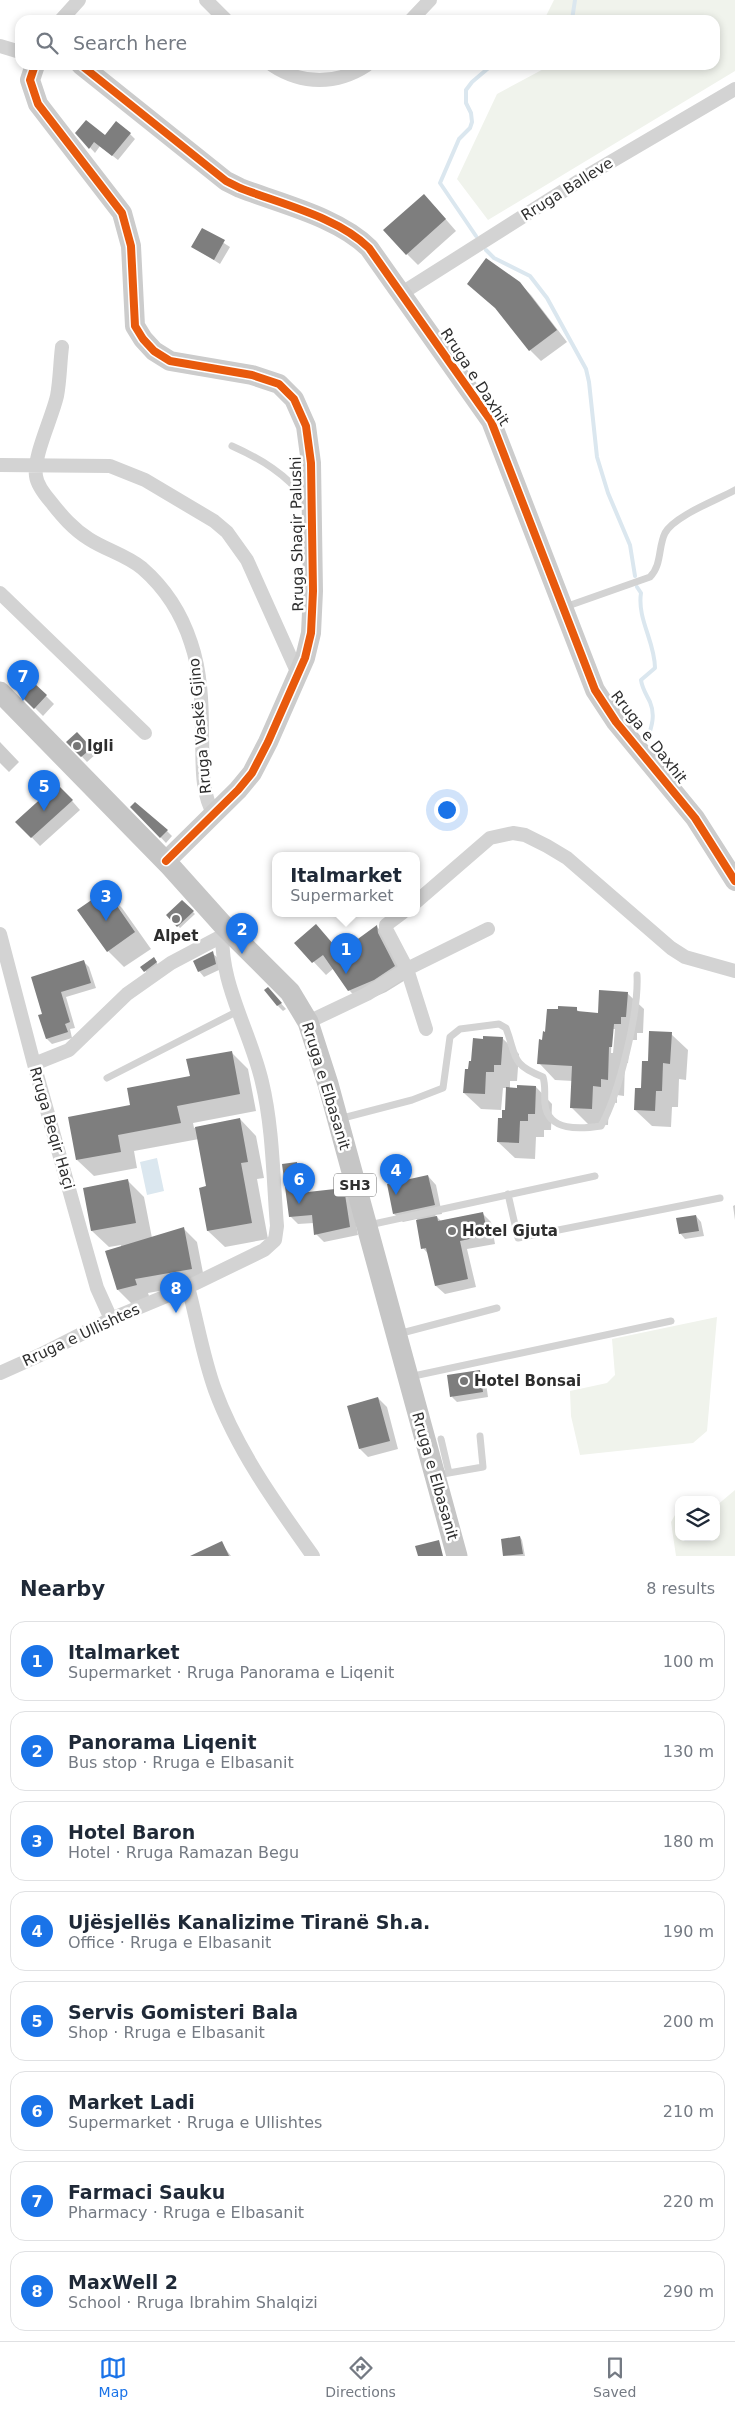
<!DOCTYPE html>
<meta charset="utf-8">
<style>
body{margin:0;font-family:"DejaVu Sans",sans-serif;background:#f2f2f3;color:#1f2937}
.controls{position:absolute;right:15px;bottom:15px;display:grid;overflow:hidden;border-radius:10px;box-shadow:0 2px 8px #0003}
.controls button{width:45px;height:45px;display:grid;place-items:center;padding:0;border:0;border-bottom:1px solid #e0e1e3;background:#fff;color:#1f2937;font:25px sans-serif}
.you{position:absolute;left:446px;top:809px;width:18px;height:18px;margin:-12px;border:4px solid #fff;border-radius:50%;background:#1a73e8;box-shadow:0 0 0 8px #1a73e833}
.badge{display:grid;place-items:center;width:32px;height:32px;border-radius:50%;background:#1a73e8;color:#fff;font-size:16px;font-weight:700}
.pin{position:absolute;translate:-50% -41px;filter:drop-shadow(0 1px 2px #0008)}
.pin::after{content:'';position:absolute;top:26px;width:18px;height:15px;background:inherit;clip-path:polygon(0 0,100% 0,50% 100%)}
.popup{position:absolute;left:272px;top:852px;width:148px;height:65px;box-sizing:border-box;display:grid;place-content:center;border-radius:10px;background:#fff;filter:drop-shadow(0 1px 4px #0005);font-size:16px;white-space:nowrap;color:#747a83}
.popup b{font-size:19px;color:#1f2937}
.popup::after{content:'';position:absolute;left:50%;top:100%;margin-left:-10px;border:10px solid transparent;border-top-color:#fff}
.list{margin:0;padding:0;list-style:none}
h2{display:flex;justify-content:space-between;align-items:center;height:65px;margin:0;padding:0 20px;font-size:21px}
h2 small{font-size:16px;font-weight:400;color:#747a83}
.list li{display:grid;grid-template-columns:32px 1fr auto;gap:15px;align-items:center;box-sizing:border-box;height:80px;margin:0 10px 10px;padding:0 10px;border:1px solid #e0e1e3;border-radius:15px}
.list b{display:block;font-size:19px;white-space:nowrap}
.list p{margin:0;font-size:16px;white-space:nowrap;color:#747a83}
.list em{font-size:16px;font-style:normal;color:#747a83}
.icon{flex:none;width:28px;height:28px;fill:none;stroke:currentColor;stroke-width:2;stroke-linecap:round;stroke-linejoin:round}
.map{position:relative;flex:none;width:735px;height:1556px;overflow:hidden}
.search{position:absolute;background:#fff;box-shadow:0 2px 8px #0003;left:15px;right:15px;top:15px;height:55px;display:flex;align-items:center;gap:12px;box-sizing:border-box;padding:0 18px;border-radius:15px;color:#747a83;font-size:19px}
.sheet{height:785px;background:#fff}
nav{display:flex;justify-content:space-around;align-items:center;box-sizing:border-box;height:70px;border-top:1px solid #e0e1e3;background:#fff;font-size:14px;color:#747a83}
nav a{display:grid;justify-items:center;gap:2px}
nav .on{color:#1a73e8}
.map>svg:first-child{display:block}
.green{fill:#f0f3ec}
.water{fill:#dbe7ef}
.shadow{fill:#0003;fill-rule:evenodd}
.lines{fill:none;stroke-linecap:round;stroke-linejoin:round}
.stream{stroke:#dbe7ef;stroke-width:4}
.building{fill:#7e7e7e}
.lane{stroke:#d3d3d3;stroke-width:7}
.street{stroke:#d3d3d3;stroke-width:14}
.secondary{stroke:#ccc;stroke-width:20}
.primary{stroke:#c6c6c6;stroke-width:21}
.cycleway-casing{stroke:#fff;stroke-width:11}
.cycleway{stroke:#e8590c;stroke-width:8}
.poi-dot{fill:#777;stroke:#fff;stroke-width:2}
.labels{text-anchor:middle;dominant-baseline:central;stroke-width:5;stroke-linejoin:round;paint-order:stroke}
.shield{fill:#fff;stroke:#6d6d6d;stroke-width:1}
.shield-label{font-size:14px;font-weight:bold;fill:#2e2e2e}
.street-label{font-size:15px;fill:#2e2e2e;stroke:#fff}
.poi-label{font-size:15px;font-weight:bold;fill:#2e2e2e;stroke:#fff;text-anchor:start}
</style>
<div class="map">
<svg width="735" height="1556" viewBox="0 0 735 1556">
<rect width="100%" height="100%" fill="#fff"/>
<path class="green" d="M554 0H735V71L488 220 457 179 497 94 551 65H715V20H556L545 18Z
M717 1317 707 1431 693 1443 580 1455 571 1416 570 1391 607 1383 615 1375 612 1339Z
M735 1490V1556H676L671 1522 679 1508V1537H716V1506Z"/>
<path class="water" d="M157 1158 164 1191 147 1195 140 1162Z"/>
<path class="shadow" d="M77 133 105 137 130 134 135 139 118 160 100 146 95 153Z
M435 207 456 231 418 265 407 254Z
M202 229 230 247 220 264 193 247Z
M519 283 531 295 567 342 541 361 530 350Z
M35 685 54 704 43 716 24 697Z
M77 734 96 754 87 762 68 742Z
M0 742 19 762 9 772 0 763Z
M66 794 80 810 40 846 17 822Z
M132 807 167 831 172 836 166 843Z
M105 892 122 908 151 949 124 967 108 951Z
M182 901 195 914 180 928 168 915Z
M316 926 341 953 377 927 389 939 407 979 386 992 361 1003 349 990 334 968 326 975 296 943Z
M212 953 218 958 221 969 204 977 199 971Z
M156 961 158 965 147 973 142 967Z
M84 962 89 967 96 988 66 997 75 1028 70 1029 72 1038 52 1044 47 1039 40 1016 44 1014Z
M268 989 286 1009 283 1011 278 1006 266 990Z
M627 993 644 1009 643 1033H637V1040H630L628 1063H625L624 1096 617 1095V1103L609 1102 608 1125 588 1124 571 1107 573 1081 555 1080 539 1063 544 1041 547 1033 576 1009 581 1013 599 1015ZM612 1029H615L613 1053H611Z
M671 1034 688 1050 686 1080 679 1079 678 1107H672L671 1127 652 1126 635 1110 649 1062Z
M502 1038 519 1054 517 1081H510V1089L536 1087 552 1104 551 1130H544V1137H536L535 1159 515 1158 498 1142 506 1112 507 1088H503L501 1110 481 1109 464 1093 469 1070Z
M231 1052 248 1069 256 1111 193 1123 194 1128 240 1119 256 1136 264 1178 257 1179 268 1239 225 1247 208 1231V1187L199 1139 134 1151 137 1168 94 1176 77 1160 132 1106 191 1077Z
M297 1163 304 1171 306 1194 343 1190 351 1198 358 1235 324 1242 316 1234 314 1223 298 1224 290 1216Z
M428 1176 436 1185 442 1214 435 1215 442 1222 483 1214 491 1222 495 1244 467 1249 476 1287 445 1294 436 1286 429 1255 423 1248 417 1219 403 1222 394 1214Z
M128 1181 144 1197 152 1238 183 1228 197 1242 205 1283 148 1293 150 1299 132 1304 118 1290 106 1251 121 1247V1245L109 1247 92 1231 84 1189Z
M735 1205V1220L733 1206Z
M696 1216 701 1222 704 1236 685 1239 680 1233Z
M479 1371 485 1376 488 1397 457 1402 452 1397Z
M378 1398 387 1407 398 1449 368 1457 360 1449 348 1406Z
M520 1537 522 1540 525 1556H504L502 1540Z
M221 1543 231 1556H208Z"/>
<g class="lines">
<path class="stream" d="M572 20 575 0
M476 236 440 183 459 139 470 128 472 122 471 113 466 103V90L472 82 492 65
M486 250 494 258 530 276 547 298 586 369 589 382 597 457 608 493 630 545 635 576
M637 587 641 593C637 619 655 642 655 668L641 680C642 688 646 694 650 702 656 716 651 728 647 741"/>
</g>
<path class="building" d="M86 120 105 135 116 121 131 133 112 156 94 142 89 149 75 133Z
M424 194 446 219 406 255 383 230Z
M202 228 225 240 214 260 191 247Z
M486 258 520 282 557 330 529 351 495 308 467 284Z
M34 683 47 695 34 709 22 697Z
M77 732 92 748 81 757 66 742Z
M57 784 73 800 31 838 15 822Z
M135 802 168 830 160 838 130 807Z
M106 890 135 932 107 952 77 910Z
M182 900 194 911 177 927 166 915Z
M316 924 340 952 377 925 378 933 395 966 374 980 348 991 323 955 312 963 294 943Z
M213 951 216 964 198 972 193 961Z
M154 957 157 962 144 972 140 967Z
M84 960 91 983 61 992 70 1022 65 1024 68 1032 46 1039 38 1015 42 1014 31 977Z
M268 987 282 1003 277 1006 264 990Z
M599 990 628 992 626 1017H621V1024H614L612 1047H609L608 1080 601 1079V1087L593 1086 592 1109 570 1108 572 1066 537 1064 539 1039 542 1040 543 1031 545 1032 547 1009H558V1006L577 1007V1011L598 1013Z
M649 1031 672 1032 670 1064 663 1063 662 1091H656L655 1111 634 1110 635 1088H641L642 1061H648Z
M483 1036 503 1037 501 1065H494V1072H486L485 1094 463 1093 465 1069H468L469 1061H471L473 1038 483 1039Z
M232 1051 240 1094 177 1106 181 1123 118 1135 121 1152 76 1160 68 1117 130 1105 127 1088 190 1076 186 1059Z
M517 1085 536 1086 535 1114H528V1121H520L519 1143 497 1142 498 1118H502V1110H505L506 1087 517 1088Z
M240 1118 248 1162 241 1163 252 1223 207 1231 199 1188 206 1186 195 1127Z
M297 1162 299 1193 344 1188 350 1227 314 1235 312 1215 289 1217 282 1164Z
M428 1175 435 1205 393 1214 387 1184Z
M128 1179 136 1223 91 1231 83 1188Z
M483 1212 488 1235 460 1241 468 1279 435 1286 426 1248 421 1249 416 1220 437 1216 438 1221Z
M696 1215 699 1231 679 1234 676 1218Z
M184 1227 192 1269 135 1279 137 1285 117 1290 105 1251Z
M480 1370 483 1392 450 1397 447 1375Z
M378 1397 390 1441 359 1449 347 1406Z
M520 1536 523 1554 503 1556 501 1539Z
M439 1540 443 1556H418L415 1546Z
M222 1541 229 1556H190Z"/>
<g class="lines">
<path class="lane" d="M232 446C261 459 286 474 306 500
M565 607 650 577C662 565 658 547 665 533 674 516 717 500 735 490
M107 1078 238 1011
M339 1119 412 1100 443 1088 450 1037 460 1029 499 1024 506 1028C517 1057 510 1064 543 1077 546 1087 544 1094 545 1104 548 1132 581 1129 601 1126 619 1094 639 1012 637 975
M508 1194 518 1238 720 1198
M369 1225 595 1176
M398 1334 497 1308
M409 1377 671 1321
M441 1439 449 1473
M437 1475 483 1467 480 1436"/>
<path class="street" d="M206 0 226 20
M61 20 79 0
M411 20 430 0
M0 46 20 52
M272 65C302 85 337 85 367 65
M402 293 590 174 735 89
M62 347C60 363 60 380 57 396 52 418 33 456 36 476 37 485 45 495 51 502 62 516 73 529 89 539 106 550 126 555 142 568 165 588 182 615 191 643 201 672 202 704 202 734 203 762 200 790 214 815
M0 465 110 466 145 480 214 521 227 532 247 560 299 676
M0 593 145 733
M416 902 490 838 513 833 525 835 547 846 567 858 671 948 685 957 735 971
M402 913 386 925V929L407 969 426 1029
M0 934 34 1064 81 1232 97 1288 111 1319
M308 1022 367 994 407 969 488 929
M34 1064 69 1050 127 994 171 963 222 936
M188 1287C197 1320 203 1357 215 1390 237 1450 276 1504 313 1556
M0 1373 40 1355 111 1319 188 1287 264 1250 275 1240 277 1226C273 1178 273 1128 262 1082 250 1029 217 981 223 925"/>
<path class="secondary" d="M35 65 30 80 38 104 122 213 131 246 135 326 143 339 154 351 170 361 252 375 279 384 294 399 306 426 311 463 313 591 311 633 305 658 268 742 252 773 238 790 166 861
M81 65 226 181 240 188C281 204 338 217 369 248L491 421 595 690 616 722 695 818 735 881"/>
<path class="primary" d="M0 692 171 867 223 925 290 992 308 1022 328 1084 457 1556"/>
<defs>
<path id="cycleway" d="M35 65 30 80 38 104 122 213 131 246 135 326 143 339 154 351 170 361 252 375 279 384 294 399 306 426 311 463 313 591 311 633 305 658 268 742 252 773 238 790 166 861
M81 65 226 181 240 188C281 204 338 217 369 248L491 421 595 690 616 722 695 818 735 881"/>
</defs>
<use href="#cycleway" class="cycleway-casing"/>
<use href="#cycleway" class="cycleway"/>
</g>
<g class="poi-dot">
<circle cx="77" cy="746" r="5"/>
<circle cx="176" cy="919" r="5"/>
<circle cx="452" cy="1231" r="5"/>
<circle cx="464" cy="1381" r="5"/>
</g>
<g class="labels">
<rect class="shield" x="334" y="1173.5" width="42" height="23" rx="4"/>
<g class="shield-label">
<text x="355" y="1185">SH3</text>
</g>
<g class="street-label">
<text transform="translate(567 189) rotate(-32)">Rruga Balleve</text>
<text transform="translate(475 377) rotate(57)">Rruga e Daxhit</text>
<text transform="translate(297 534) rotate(-91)">Rruga Shaqir Palushi</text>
<text transform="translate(200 726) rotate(-95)">Rruga Vaskë Gjino</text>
<text transform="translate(649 737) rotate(52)">Rruga e Daxhit</text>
<text transform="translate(326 1086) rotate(73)">Rruga e Elbasanit</text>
<text transform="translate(52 1128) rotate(74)">Rruga Beqir Haçi</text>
<text transform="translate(81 1335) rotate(-25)">Rruga e Ullishtes</text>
<text transform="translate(435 1476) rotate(74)">Rruga e Elbasanit</text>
</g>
<g class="poi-label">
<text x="87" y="746">Igli</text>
<text x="176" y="936" text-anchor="middle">Alpet</text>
<text x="462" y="1231">Hotel Gjuta</text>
<text x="474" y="1381">Hotel Bonsai</text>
</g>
</g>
</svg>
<div class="controls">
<button><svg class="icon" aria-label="layers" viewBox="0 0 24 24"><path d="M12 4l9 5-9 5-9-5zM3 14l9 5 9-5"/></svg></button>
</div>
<div class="you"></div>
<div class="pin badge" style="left:346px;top:974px">1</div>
<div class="popup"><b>Italmarket</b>Supermarket</div>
<div class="pin badge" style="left:242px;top:954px">2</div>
<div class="pin badge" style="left:106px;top:921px">3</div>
<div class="pin badge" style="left:396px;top:1195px">4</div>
<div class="pin badge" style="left:44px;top:811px">5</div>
<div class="pin badge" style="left:299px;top:1204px">6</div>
<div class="pin badge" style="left:23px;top:701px">7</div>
<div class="pin badge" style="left:176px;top:1313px">8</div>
<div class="search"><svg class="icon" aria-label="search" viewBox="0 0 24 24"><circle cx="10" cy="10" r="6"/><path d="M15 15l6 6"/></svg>Search here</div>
</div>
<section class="sheet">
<h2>Nearby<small>8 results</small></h2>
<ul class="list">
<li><span class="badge">1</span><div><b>Italmarket</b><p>Supermarket · Rruga Panorama e Liqenit</p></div><em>100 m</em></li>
<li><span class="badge">2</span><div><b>Panorama Liqenit</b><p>Bus stop · Rruga e Elbasanit</p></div><em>130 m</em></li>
<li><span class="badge">3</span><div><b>Hotel Baron</b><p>Hotel · Rruga Ramazan Begu</p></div><em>180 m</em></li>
<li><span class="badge">4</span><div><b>Ujësjellës Kanalizime Tiranë Sh.a.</b><p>Office · Rruga e Elbasanit</p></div><em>190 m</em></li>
<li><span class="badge">5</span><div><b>Servis Gomisteri Bala</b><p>Shop · Rruga e Elbasanit</p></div><em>200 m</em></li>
<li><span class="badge">6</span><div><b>Market Ladi</b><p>Supermarket · Rruga e Ullishtes</p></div><em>210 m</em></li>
<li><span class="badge">7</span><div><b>Farmaci Sauku</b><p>Pharmacy · Rruga e Elbasanit</p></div><em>220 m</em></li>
<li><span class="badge">8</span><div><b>MaxWell 2</b><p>School · Rruga Ibrahim Shalqizi</p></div><em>290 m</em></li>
</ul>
</section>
<nav>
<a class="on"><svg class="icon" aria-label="map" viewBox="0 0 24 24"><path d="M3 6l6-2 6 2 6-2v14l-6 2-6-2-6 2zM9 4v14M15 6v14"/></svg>Map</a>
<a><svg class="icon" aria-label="directions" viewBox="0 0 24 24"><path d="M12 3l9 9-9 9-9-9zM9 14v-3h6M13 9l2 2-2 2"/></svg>Directions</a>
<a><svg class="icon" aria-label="saved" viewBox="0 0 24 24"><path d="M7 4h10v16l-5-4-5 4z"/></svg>Saved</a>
</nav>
